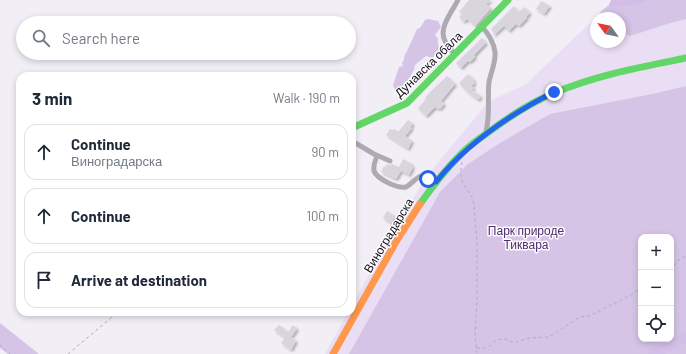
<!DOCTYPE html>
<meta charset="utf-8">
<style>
body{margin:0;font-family:Barlow,sans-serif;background:#f6f6f7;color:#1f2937}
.controls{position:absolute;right:12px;bottom:12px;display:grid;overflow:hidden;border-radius:8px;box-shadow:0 2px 6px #0003}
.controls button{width:36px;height:36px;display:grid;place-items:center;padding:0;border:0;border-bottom:1px solid #e0e1e3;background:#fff;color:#1f2937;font:20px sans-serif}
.compass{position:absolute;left:590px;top:12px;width:36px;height:36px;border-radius:50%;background:#fff;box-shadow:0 2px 6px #0003;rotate:303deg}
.stop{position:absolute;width:12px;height:12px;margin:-9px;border:3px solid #2563eb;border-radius:50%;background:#fff}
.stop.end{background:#2563eb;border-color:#fff;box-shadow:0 1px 4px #0008}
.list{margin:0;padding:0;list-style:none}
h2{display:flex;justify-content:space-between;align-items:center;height:52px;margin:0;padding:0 16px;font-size:17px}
h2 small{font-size:13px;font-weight:400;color:#747a83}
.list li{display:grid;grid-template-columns:26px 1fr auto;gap:12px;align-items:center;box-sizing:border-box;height:56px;margin:0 8px 8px;padding:0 8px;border:1px solid #e0e1e3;border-radius:12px}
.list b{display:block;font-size:15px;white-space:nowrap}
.list p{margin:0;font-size:13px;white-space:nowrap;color:#747a83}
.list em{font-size:13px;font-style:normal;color:#747a83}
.icon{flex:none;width:22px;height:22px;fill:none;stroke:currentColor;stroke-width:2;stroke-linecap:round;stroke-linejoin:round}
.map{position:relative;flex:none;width:686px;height:354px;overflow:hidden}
.search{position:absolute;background:#fff;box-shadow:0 2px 6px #0003;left:16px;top:16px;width:340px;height:44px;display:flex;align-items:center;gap:10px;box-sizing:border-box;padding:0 14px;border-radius:22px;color:#747a83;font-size:15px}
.panel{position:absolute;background:#fff;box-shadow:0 2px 6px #0003;left:16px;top:72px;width:340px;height:244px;border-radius:12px}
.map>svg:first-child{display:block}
.green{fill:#e9def4;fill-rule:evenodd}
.forest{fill:#d6c4e7;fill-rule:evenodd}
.water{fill:#d2bee7}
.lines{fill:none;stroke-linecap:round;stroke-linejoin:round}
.river{stroke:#d2bee7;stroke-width:10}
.building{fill:#d8d5dc;filter:url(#shadow)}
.path{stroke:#b0acb3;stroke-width:1;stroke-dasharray:3 3;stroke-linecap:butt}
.street{stroke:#aeaab2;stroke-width:5}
.fast{stroke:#63d668;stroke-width:7}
.slow{stroke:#ff974d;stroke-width:7}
.route{stroke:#2563eb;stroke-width:5}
.labels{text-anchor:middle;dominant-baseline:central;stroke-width:3;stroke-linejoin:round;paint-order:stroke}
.street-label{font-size:12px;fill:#100d12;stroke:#fcfbfe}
.park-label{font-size:12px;fill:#502b6d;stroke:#fcfbfe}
</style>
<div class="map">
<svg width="686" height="354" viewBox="0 0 686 354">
<defs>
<filter id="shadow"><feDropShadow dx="2" dy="2" stdDeviation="1" flood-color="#0004"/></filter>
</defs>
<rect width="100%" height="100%" fill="#f2eef6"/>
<path class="green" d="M613 0H686V354H325L348 312H352V305L378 259 426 177 488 102 526 84 612 2ZM596 18H620V42H596ZM641 237H671V339H641Z"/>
<path class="forest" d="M650 0H686V19C667 23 648 31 629 36L620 29V18H607L600 12 609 5 641 4Z
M428 19 438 21 441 27 435 35 438 39V45L441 52 432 58 426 56 415 65 414 70 409 79 405 91 401 95H398L394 88 393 85 399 67 403 66 402 62 404 60V57C409 47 413 38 417 29L420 28 425 20Z
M686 86V354H349L440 192 468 164 500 143 550 114 657 93ZM641 237H671V339H641Z
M0 323 39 354H8L0 348Z"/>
<path class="water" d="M611 0H650L641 4 610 7 609 5Z"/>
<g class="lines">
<path class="river" d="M653 354 686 337"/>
</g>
<path class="building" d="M469 0H491L486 4 491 8 475 26 467 19 464 22 459 17 462 14 459 12Z
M541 1 550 6 544 14 536 9Z
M514 6 519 12 524 7 530 13 526 17 527 18 519 26 516 24 509 31 504 26 493 36 494 33 491 29Z
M482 38 486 43 475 54 474 56 475 57 470 62 468 61 461 68 456 63Z
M468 74 474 80 473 81 475 83 471 86 474 88 472 90 481 96 478 100 471 95 459 83Z
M447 76 455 84 441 101 444 104 440 109 438 108V109L435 107 426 116 418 108 426 99 425 98 430 92Z
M408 120 413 124 410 127 412 128 405 136 412 141 408 149 386 135 390 129 393 130 394 129 398 132Z
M403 159 412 164 411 165 413 167 409 175 401 171 396 179 381 172 384 166 385 167 387 164 390 165 392 164 399 167Z
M387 211 395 216 391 223 383 218Z
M279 325 288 332 293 325 297 329 291 337 296 341 291 350 281 343 285 338 274 330Z"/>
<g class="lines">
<path class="path" d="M462 162 461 170V177L463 183 472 197 474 205 477 244V302L475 335 477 354
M671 271 677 261 686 256
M0 345 10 354
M477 348H485L491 345 495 341 501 339H506L512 342H516L529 338 549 337 580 317 589 316 631 295 641 288
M68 354 118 312"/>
<path class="street" d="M482 27C488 33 494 43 495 52 496 62 491 72 489 82 487 100 491 118 485 135
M455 54C451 50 447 46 445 41 438 28 452 12 458 0
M352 141 374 154 390 161
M377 156C375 161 373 165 374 171 377 179 398 189 406 187 412 184 415 178 421 176L436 182"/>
<path class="fast" d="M352 128 407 103 508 0
M420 204C432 187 445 170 460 155 468 147 477 140 486 134 507 118 530 103 554 93 596 75 641 67 686 58"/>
<path class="slow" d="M333 354 397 240 420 204"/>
</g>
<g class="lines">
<path class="route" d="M428 179 436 182C467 143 509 115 554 92"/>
</g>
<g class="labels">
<g class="street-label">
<text transform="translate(428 64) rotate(-44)">Дунавска обала</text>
<text transform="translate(388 235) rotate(-59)">Виноградарска</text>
</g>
<g class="park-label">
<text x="526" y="230">Парк природе<tspan x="526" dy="14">Тиквара</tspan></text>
</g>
</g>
</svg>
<div class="controls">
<button>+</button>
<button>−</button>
<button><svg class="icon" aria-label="locate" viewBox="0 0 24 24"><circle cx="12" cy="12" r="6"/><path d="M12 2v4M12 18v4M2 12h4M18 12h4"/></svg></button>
</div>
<svg class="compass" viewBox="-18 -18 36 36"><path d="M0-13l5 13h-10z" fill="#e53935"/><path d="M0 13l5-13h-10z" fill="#747a83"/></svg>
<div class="stop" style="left:428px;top:179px"></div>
<div class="stop end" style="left:554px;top:92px"></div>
<div class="search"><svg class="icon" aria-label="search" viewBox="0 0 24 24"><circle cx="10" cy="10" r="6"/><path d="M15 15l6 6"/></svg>Search here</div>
<section class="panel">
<h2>3 min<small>Walk · 190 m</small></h2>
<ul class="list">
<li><svg class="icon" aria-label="ahead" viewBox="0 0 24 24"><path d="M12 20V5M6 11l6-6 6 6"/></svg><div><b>Continue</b><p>Виноградарска</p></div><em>90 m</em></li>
<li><svg class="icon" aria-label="ahead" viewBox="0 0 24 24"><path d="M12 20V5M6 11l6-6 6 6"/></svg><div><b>Continue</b></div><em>100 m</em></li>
<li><svg class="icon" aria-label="arrive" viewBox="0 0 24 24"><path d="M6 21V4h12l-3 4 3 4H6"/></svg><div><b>Arrive at destination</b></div></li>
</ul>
</section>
</div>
